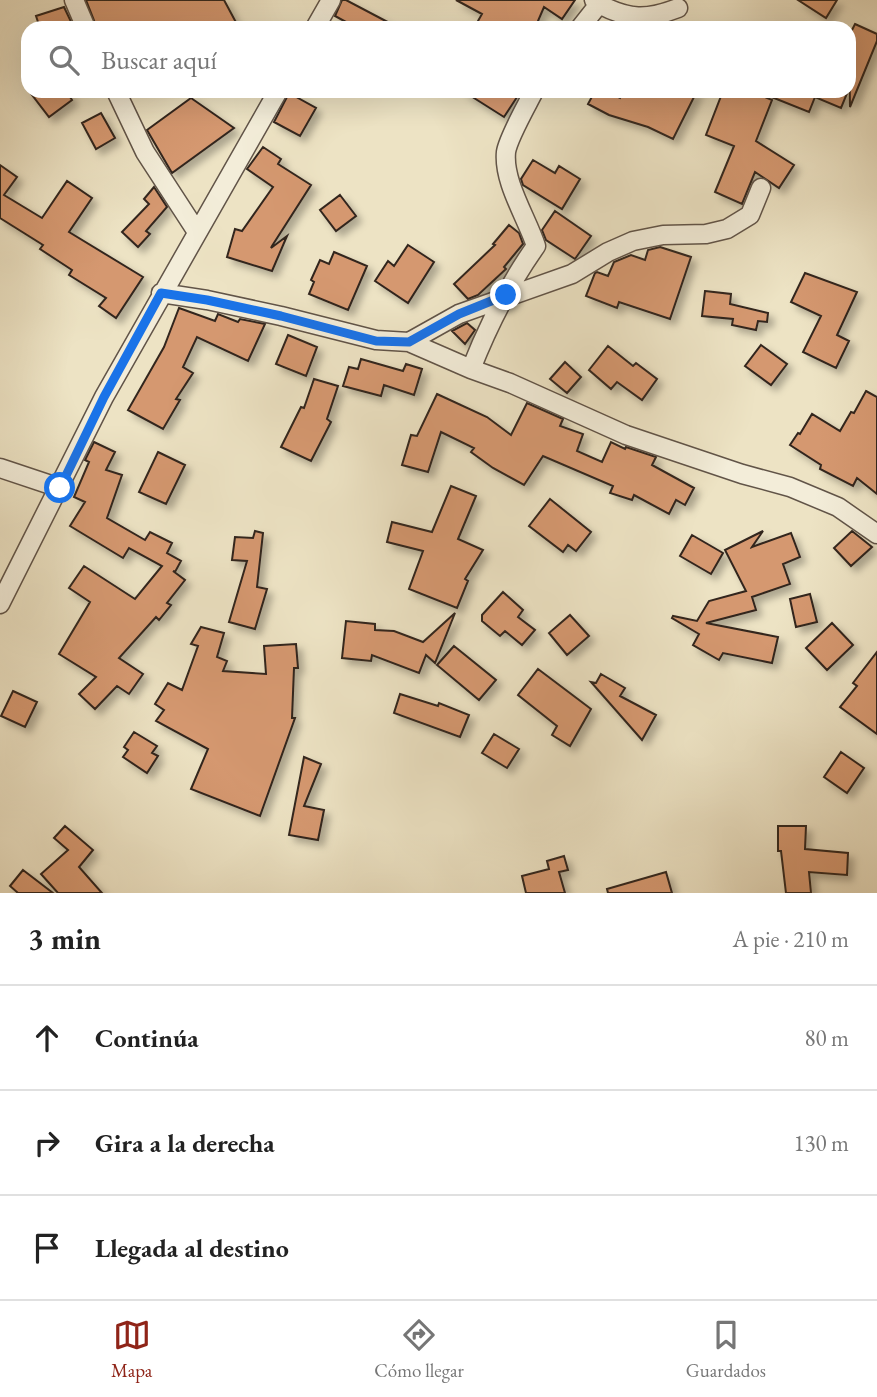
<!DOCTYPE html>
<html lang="es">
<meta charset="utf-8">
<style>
body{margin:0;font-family:"EB Garamond",serif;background:#f2f2f2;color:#222}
.stop{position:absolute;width:21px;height:21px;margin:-16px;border:5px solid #1a73e8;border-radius:50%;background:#fff}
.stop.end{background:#1a73e8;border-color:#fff;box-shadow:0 2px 7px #0008}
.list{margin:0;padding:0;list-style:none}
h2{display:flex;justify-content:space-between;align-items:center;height:91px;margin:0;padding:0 28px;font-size:30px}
h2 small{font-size:23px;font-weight:400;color:#767676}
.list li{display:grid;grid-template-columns:46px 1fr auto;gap:21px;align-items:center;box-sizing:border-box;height:105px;padding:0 28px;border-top:2px solid #e0e0e0}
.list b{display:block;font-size:26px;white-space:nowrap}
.list em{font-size:23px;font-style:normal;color:#767676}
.icon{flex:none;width:38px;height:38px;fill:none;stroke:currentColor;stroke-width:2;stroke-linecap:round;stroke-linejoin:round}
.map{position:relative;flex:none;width:877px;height:893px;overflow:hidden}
.search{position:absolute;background:#fff;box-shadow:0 7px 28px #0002;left:21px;right:21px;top:21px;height:77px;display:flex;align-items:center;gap:18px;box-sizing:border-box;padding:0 24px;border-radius:21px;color:#767676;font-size:26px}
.sheet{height:406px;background:#fff}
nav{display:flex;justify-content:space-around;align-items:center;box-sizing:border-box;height:98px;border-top:2px solid #e0e0e0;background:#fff;font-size:19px;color:#767676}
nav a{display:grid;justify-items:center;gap:4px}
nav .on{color:#8f2418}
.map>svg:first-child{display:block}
.building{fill:#d5986f;stroke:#32251f;stroke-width:2;filter:url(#shadow)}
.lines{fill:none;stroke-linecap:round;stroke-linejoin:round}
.street-casing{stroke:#615448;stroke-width:21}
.street{stroke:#f3edd9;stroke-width:18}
.route{stroke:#1a73e8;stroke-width:9}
</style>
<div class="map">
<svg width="877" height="893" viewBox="0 0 877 893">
<defs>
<filter id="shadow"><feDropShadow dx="5.5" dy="5.5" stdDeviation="3.5" flood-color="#0004"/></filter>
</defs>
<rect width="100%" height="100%" fill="#ede3c4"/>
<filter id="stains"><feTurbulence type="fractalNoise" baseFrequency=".00286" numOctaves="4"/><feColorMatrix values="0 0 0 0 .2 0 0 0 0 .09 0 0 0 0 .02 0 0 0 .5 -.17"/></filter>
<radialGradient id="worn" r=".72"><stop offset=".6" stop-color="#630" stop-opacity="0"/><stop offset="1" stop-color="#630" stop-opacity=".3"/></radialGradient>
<path class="building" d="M86 0H224L239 28H97Z
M342 0H346L399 28H357L335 16Z
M456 0H575L562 19 544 7 535 28H474L482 14Z
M798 0H837L826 18Z
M64 7 74 28H40L36 16Z
M855 24 877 34V41L850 107 849 36Z
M29 91H66L72 100 49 117Z
M463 91H521L504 117Z
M595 91H606L620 98 623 91H697L673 139 648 127 609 115 588 104Z
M723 91H751L772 100 756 141 794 165 779 188 755 172 742 204 715 192 734 146 706 135Z
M801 91H848L841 108 815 97 809 112 759 92Z
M289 93 316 108 300 136 274 122Z
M191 98 234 128 172 173 147 130Z
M101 113 115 138 96 149 82 123Z
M263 147 281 159 278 164 311 185 272 246 271 248 287 236 272 271 227 257 235 229 242 231 273 187 247 169Z
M533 160 555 173 559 166 580 179 562 209 523 185 521 179Z
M0 165 17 177 4 195 42 218 67 181 92 198 69 232 143 277 116 318 99 306 106 298 69 275 72 270 40 249 43 245 0 218Z
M154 187 167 207 146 231 150 234 138 247 122 232 149 204 144 199Z
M340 195 356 216 336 231 320 210Z
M555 211 591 236 575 259 546 240 542 230Z
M509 225 519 233 523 244 504 267 506 269 478 295 468 299 454 284 495 245 493 244Z
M408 245 434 262 408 303 375 281 388 261 394 266Z
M660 247 691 257 670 319 619 302 617 308 586 296 595 273 597 272 608 276 614 262 631 255 645 260 648 250Z
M334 252 367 266 348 310 309 294 314 282 311 280 320 260 329 264Z
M805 273 857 292 837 335 849 341 836 368 803 352 821 316 791 302Z
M705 291 731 294 730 304 768 313 767 322 758 321 756 330 732 325 733 319 702 316Z
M179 308 215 321 218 314 238 322 240 319 265 324 248 361 197 337 183 367 193 373 176 399 180 400 163 429 128 410 164 347Z
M467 323 475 330 465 344 452 331Z
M288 335 317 347 306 376 276 364Z
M761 345 787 364 771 385 745 366Z
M608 346 633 366 636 363 657 379 642 400 617 382 611 389 589 370Z
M361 359 403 371 406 364 422 369 414 395 384 385 381 396 343 386 349 367 358 369Z
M565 362 581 377 567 393 550 379Z
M314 379 338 386 327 419 331 422 311 461 281 447 301 407 304 408Z
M866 391 877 397V494L857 478 853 486 820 469 821 465 790 445 798 433 800 434 812 414 840 431 851 412 854 413Z
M437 394 487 417 511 435 527 403 563 419 560 426 583 434 577 451 602 462 611 442 625 449 626 447 656 457 652 465 694 488 685 505 676 500 669 514 634 495 632 500 610 493 613 486 543 456 524 485 493 468 471 452 474 448 441 432 428 472 402 465 411 435 417 436Z
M94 442 115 452 106 470 122 475 107 518 145 540 150 532 172 543 167 553 181 561 175 572 173 571 185 580 167 603 171 605 159 620 156 617 119 658 143 674 129 694 117 686 95 709 79 694 96 677 59 654 90 602 69 588 84 566 135 599 162 566 129 548 123 558 70 526 85 502 74 497 89 462 85 460Z
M158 452 185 465 166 504 139 492Z
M451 486 476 496 458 539 483 550 465 579 468 581 457 608 409 589 423 551 387 542 392 522 432 532Z
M550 499 591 532 576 551 568 545 563 552 529 526Z
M255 531 263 533 257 587 267 589 255 629 229 622 247 561 232 560 235 537 253 538Z
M763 531 752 547 791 533 800 557 783 564 790 584 752 597 756 610 706 623 778 637 772 663 723 653 719 660 693 645 699 634 672 618 673 616 697 621 709 601 746 591 725 550Z
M852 531 872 547 851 566 834 548Z
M692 535 723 553 711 574 680 556Z
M503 592 523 610 518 617 535 630 522 645 505 631 500 636 482 621V615Z
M810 594 817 622 796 627 790 599Z
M455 613 435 663 426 655 419 673 372 655 371 661 342 658 346 621 375 624V630L394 631 423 642Z
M570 615 589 636 567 655 549 633Z
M832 623 853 645 827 670 806 648Z
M201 627 224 633 217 657 227 661 223 671 266 674 264 646 296 644 298 668H294L292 718H295L260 816 191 789 208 749 156 721 164 710 155 704 168 683 182 690 198 646 191 644Z
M454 646 496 680 479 700 437 665Z
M877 652V734L840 707 857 686 853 683Z
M538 669 591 709 570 746 552 735 557 726 518 695Z
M601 674 625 688 620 696 656 715 642 740 591 682 596 683Z
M13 691 37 702 25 727 1 716Z
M400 694 438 706 439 703 469 715 460 737 394 713Z
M134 732 157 746 152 753 158 756 147 773 123 757 128 750 124 747Z
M494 734 519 749 507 768 482 753Z
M841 752 864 768 847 793 824 777Z
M304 757 321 764 304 806 324 810 318 840 289 835Z
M65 826 93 850 79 867 102 893H58L41 874 68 850 54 838Z
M778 826H806L805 849 848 853 847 875 809 872 811 893H786L781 851H778Z
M564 856 568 870 559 872 565 893H526L522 876 549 869 547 861Z
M23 870 53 893H18L10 886Z
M666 872 672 893H608L607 889Z"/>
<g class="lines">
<defs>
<path id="street" d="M74 0 86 28
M599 4C629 20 647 20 678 8
M315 28 331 0
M580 28 599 4 594 0
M116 91 145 152 197 232
M161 293 207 300 281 316 376 340 409 342 471 369 510 383 626 435 742 474 790 487 838 507 877 534
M409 342 459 314 572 274 608 252 633 241 663 235 706 234 727 229 750 215 761 188
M471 369C488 326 509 284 536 246 527 218 503 182 506 152 508 138 527 105 534 91
M0 468 60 488
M0 604 104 397 278 91"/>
</defs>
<use href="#street" class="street-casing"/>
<use href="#street" class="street"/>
</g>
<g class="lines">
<path class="route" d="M60 488 104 397 161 293 207 300 281 316 376 341 409 342 459 314 506 295"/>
</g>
<rect width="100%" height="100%" filter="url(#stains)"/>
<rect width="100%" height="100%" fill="url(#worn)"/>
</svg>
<div class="stop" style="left:60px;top:488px"></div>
<div class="stop end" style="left:506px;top:295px"></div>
<div class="search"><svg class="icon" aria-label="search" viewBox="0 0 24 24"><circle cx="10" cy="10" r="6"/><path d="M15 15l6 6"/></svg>Buscar aquí</div>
</div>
<section class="sheet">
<h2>3 min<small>A pie · 210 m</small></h2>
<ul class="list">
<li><svg class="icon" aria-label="ahead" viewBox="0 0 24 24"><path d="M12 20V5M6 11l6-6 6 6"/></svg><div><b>Continúa</b></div><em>80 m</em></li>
<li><svg class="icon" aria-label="right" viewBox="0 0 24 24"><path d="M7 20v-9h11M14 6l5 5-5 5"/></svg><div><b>Gira a la derecha</b></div><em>130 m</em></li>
<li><svg class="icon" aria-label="arrive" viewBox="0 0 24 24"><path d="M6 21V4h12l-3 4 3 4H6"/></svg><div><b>Llegada al destino</b></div></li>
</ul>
</section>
<nav>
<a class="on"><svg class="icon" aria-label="map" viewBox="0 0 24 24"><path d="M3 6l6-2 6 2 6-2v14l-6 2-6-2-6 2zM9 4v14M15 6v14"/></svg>Mapa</a>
<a><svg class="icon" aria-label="directions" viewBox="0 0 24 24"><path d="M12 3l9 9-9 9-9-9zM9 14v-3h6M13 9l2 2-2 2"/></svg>Cómo llegar</a>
<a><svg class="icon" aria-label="saved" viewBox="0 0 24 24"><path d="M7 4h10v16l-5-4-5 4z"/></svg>Guardados</a>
</nav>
